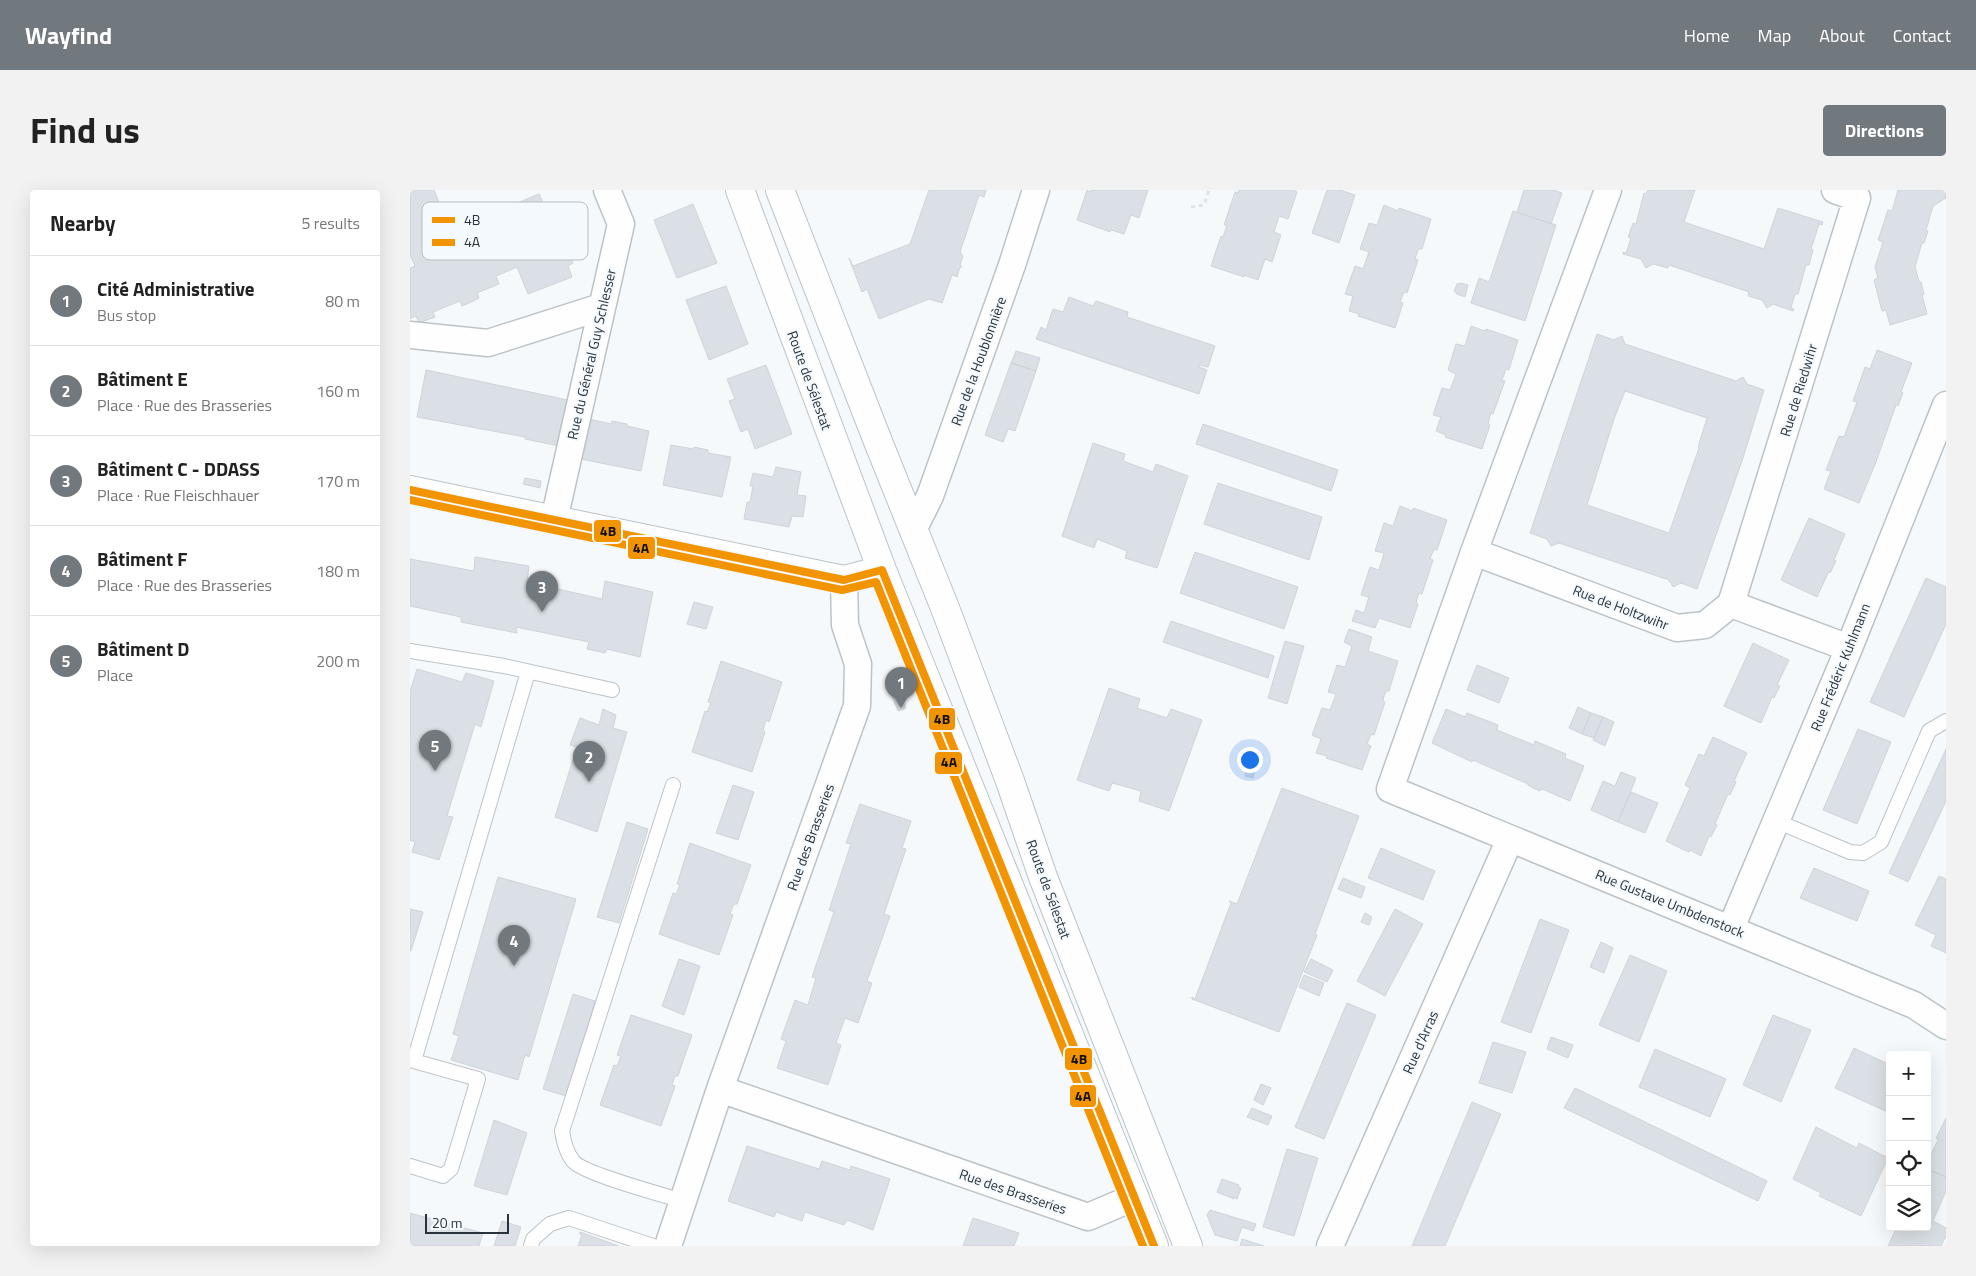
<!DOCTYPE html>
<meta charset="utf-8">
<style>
body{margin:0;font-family:"Titillium Web",sans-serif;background:#f2f2f2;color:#222}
.controls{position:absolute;right:15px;bottom:15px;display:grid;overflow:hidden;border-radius:5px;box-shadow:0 5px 20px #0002}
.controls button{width:45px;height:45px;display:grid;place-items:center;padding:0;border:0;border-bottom:1px solid #e0e0e0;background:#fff;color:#222;font:25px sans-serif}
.scale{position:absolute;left:15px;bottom:12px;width:84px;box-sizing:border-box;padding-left:5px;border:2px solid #29333b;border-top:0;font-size:14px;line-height:18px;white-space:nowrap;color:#29333b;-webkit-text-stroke:4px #f4f9fd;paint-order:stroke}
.you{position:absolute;left:839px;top:569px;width:18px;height:18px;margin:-12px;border:4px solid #fff;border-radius:50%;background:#1a73e8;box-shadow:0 0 0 8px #1a73e833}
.badge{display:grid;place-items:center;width:32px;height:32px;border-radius:50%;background:#71787e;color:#fff;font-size:16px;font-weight:700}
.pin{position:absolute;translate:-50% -41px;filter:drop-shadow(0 1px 2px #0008)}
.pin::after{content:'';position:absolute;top:26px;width:18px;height:15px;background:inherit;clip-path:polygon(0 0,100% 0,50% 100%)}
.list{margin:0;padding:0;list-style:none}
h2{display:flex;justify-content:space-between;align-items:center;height:65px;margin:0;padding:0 20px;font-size:21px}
h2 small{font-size:16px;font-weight:400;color:#767676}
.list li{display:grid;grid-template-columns:32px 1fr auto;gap:15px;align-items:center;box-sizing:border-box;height:90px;padding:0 20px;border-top:1px solid #e0e0e0}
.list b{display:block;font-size:19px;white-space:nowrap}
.list p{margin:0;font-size:16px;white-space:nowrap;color:#767676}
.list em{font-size:16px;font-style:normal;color:#767676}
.icon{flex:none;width:28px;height:28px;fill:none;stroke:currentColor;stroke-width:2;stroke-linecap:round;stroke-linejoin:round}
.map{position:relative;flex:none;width:1536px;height:1056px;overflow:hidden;border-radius:5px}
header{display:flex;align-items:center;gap:30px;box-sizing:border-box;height:70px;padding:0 25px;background:#71787e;color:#fff}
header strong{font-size:24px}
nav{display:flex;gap:28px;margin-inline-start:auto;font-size:18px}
.intro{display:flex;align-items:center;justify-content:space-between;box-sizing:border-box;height:120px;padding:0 30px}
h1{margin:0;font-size:35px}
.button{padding:12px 22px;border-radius:5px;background:#71787e;color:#fff;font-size:18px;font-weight:700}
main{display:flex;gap:30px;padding:0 30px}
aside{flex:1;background:#fff;border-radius:5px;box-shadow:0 5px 20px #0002}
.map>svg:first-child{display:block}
.building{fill:#dae0e5;stroke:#ced4d9;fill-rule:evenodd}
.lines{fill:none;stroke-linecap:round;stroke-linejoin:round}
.lane-casing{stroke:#bcc3c7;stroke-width:16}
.street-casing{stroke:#bcc3c7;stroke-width:29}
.secondary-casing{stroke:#bcc3c7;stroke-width:30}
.path{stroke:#e0e1e2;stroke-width:3;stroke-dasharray:4 4;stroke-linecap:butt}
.lane{stroke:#fefefe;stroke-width:14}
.street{stroke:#fefefe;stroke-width:26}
.secondary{stroke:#fefefe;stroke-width:28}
.bus-1-casing{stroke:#f4f9fd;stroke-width:11}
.bus-2-casing{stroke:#f4f9fd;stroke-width:11}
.bus-1{stroke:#f29400;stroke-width:8}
.bus-2{stroke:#f29400;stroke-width:8}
.labels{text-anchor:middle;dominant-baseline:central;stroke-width:4;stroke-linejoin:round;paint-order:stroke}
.street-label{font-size:14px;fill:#29333b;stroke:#f4f9fd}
.key{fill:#f4f9fd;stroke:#b7bec3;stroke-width:1}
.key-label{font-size:14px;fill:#29333b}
.line-badge{stroke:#f4f9fd;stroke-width:2}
.pale-badge-label{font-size:14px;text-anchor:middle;font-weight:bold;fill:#111}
</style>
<header>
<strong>Wayfind</strong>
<nav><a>Home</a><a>Map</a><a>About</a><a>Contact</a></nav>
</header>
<div class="intro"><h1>Find us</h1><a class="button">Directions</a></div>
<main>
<aside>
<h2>Nearby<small>5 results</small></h2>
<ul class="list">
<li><span class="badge">1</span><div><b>Cité Administrative</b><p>Bus stop</p></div><em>80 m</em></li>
<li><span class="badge">2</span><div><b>Bâtiment E</b><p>Place · Rue des Brasseries</p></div><em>160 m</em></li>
<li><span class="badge">3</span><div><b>Bâtiment C - DDASS</b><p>Place · Rue Fleischhauer</p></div><em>170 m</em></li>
<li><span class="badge">4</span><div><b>Bâtiment F</b><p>Place · Rue des Brasseries</p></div><em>180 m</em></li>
<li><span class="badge">5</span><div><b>Bâtiment D</b><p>Place</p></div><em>200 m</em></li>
</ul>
</aside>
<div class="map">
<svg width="1536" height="1056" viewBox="0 0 1536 1056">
<rect width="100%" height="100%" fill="#f6f9fb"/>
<path class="building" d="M0 0H24L30 15 24 18 33 40 24 43 33 65 72 50 74 58 96 49 85 22 129 4 134 15 140 13 147 30 143 32 153 58 157 56 163 73 158 76 162 87 118 104 107 77 86 86 89 94 67 103 69 108 61 112 52 116 50 111 23 122 25 127 9 133 6 126 0 129V78L5 76 0 65Z
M519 0H576L574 7 569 5 550 62 553 66 550 75 552 77H550L547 87 542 85 532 113 519 109 469 129 457 99 452 102 439 68 443 76 500 54Z
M677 0 680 2 681 0H738L729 28 721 25 714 44 701 40 700 42 667 30Z
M829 0H883L887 2 878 29 869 26 864 42 871 45 862 72 855 69 848 90 834 85V87L801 76 811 46 813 47 817 35H814L825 2 828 3Z
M917 0H930L945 5 929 53 902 43Z
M1114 0H1143L1152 3 1141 34 1107 22Z
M1238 0H1285L1274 32 1354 59 1368 18 1413 32 1412 35 1409 34 1401 59 1403 60 1399 75H1396L1388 104H1385L1381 118 1384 119 1383 121 1363 114 1357 118 1352 110 1338 106 1339 102 1259 75 1258 78 1243 74 1236 78 1231 69 1213 64V62L1216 63 1221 48 1218 47 1223 33 1226 34 1234 3 1236 4Z
M1488 0H1536V8L1523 16 1516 40 1518 41 1514 53H1512L1505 77 1509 92H1511L1514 104 1512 105 1517 124 1480 135 1476 120 1472 121 1464 90 1468 88 1465 77 1473 52 1468 50 1478 20 1482 21Z
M283 14 307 73 267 88 244 30Z
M974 15 988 21 989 18 1021 29 1012 59H1008L1007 63 1005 69 1008 70 997 103 994 102 990 112 993 113 985 138 948 126 949 124 939 121 943 106 935 104 945 76 953 79 959 62 950 59 959 33 967 35Z
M1103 21 1146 35 1115 131 1061 113 1069 88 1079 92Z
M1051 93 1058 95 1055 107 1047 104 1044 101 1047 94Z
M316 96 338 154 299 170 276 110Z
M659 107 683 116 686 111 718 122 717 127 805 156 798 177 789 175V177L797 180 789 204 626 149 631 137 636 140 643 119 653 122Z
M1061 136 1075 141 1076 139 1108 150 1099 180 1096 179 1092 190 1095 191 1083 224 1081 223 1078 233 1080 235 1072 259 1035 247 1036 245 1026 241 1031 227 1023 225 1032 198 1040 200 1046 184 1038 180 1046 154 1055 156Z
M1187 144 1204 150 1212 146 1215 154 1326 191 1333 187 1337 194 1354 200 1332 271 1287 399 1271 393 1263 397 1259 390 1149 353 1141 356 1137 349 1120 343ZM1215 201 1297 228 1288 257 1289 258 1259 343 1177 315 1204 229Z
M1467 160 1502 173 1491 202 1493 203 1488 216 1486 215 1466 272 1449 313 1414 299 1421 281 1416 280 1429 246 1434 247 1447 212 1443 211 1455 177 1460 179Z
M606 161 630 168 626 181 601 173Z
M601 173 626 181 605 241 598 239 593 252 575 245Z
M356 175 382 244 345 259 338 239 331 242 319 211 325 209 317 189Z
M16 180 158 210 149 256 115 249V247L7 227Z
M179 229 201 234 202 231 217 234V236L239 241 231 281 171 269Z
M793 234 928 280 921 301 786 254Z
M683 253 715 264 713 271 743 282 746 274 778 286 747 378 715 368 717 361 687 349 684 358 652 346Z
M261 255 283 259 284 257 298 260V263L321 267 312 307 253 295Z
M366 277 391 282 387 305 396 306 393 327 382 326 379 337 334 329 337 312H340L343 296H340L343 283 363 287Z
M115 288 131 291 130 298 113 294Z
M808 293 912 327 899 370 794 334Z
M990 316 1003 321V318L1037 330 1027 360 1024 359 1022 364 1020 368 1023 370 1012 404 1009 403 1006 412 1008 414 1000 438 969 428 965 438 942 431 946 420 954 423 959 407 951 405 960 377 969 380 974 363 965 361 974 333 983 336Z
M1399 328 1435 344 1424 370 1426 371 1420 383 1419 381 1407 407 1371 390Z
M785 362 888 397 874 439 770 403Z
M65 367 119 376 117 392 192 409 195 391 243 402 230 467 197 459 195 463 177 459 179 452 106 437 107 443 51 432V427L0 416V369L64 381Z
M1516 388 1536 397V434L1494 527 1460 512Z
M284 412 303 417 296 439 277 434Z
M761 431 864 466 858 488 753 452Z
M939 439 962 447 958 461 988 471 979 501H976L974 506 973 511 975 512 964 545 961 544 957 554 961 556 952 580 916 568 917 566 906 563 911 549 902 545 912 518 920 520 926 504 918 502 927 475 935 477 942 456 934 452Z
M875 451 894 456 877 514 858 508Z
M1343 453 1379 470 1367 495 1370 496 1364 508 1362 507 1351 533 1314 516Z
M311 471 372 492 359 532 356 530 353 540 355 542 342 582 282 562 295 521 297 522 301 513 298 512Z
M1067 475 1099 488 1089 513 1057 500Z
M7 479 52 492 56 483 84 491 71 537 65 534 37 626 43 627 29 670 2 662 5 652 0 650V502Z
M699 498 730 509 727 518 757 528 761 519 792 530 759 621 729 611 731 601 702 593 699 601 667 590Z
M488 500 496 518 488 521 481 504Z
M1168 517 1181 523 1172 544 1159 538Z
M193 519 206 525 203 538 217 542 187 642 145 627 167 557 160 555 170 528 189 535Z
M1036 519 1055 527 1057 523 1088 535 1087 540 1124 555 1125 551 1156 564 1155 568 1174 576 1160 611 1132 599 1130 601 1123 598 1118 595V594L1063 570 1062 572 1022 553Z
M1181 523 1193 527 1184 548 1172 544Z
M1193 527 1204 532 1195 556 1183 550Z
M1448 539 1481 552 1447 634 1413 620Z
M1303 547 1337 563 1324 591 1326 592 1320 605 1318 604 1305 634 1307 635 1301 647 1299 646 1291 666 1280 660 1279 662 1272 659 1256 651 1280 598 1275 595 1289 564 1294 566Z
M1536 559V611L1498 692 1479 683Z
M839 570 846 573 843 588 835 586Z
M1211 582 1226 588 1208 632 1181 620 1193 591 1205 596Z
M323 595 344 602 328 650 306 643Z
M872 598 949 626 905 744 907 745 869 842 782 809V807L785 809 821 713 819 711 827 714Z
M1221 602 1248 613 1235 643 1208 632Z
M450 614 501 631 492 658 496 659 474 724 480 726 457 791 462 793 448 833 435 828 426 853 431 855 418 895 367 878 376 851 371 849 385 810 398 815 406 788 402 787 424 722 419 720 441 654 436 653Z
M217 632 238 639 209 733 187 727Z
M280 653 341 675 327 714H324L322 718 320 724 323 725 309 765 249 744 263 703 266 704 270 695 267 694Z
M971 658 1025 681 1013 710 958 688Z
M1404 678 1459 701 1447 731 1390 708Z
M1529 686 1536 689V763L1521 756 1526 745 1505 735Z
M88 687 166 709 119 867 115 865 108 890 41 870 49 846 43 844Z
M933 688 955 697 951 708 928 699Z
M0 719 13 722 1 761H0Z
M985 719 1013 734 975 806 947 791Z
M955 723 962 727 959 735 951 732Z
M1130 729 1159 740 1121 843 1091 832Z
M1191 752 1203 758 1194 783 1180 777Z
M1220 765 1257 781 1229 852 1189 835Z
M269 769 290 776 274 825 252 816Z
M901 769 923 780 917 792 894 782Z
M894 785 914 793 909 806 889 797Z
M163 804 185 811 156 906 133 899Z
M937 813 966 825 914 949 885 937Z
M221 825 282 845 268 886H265L262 895 265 896 251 936 190 915 204 875 207 876 211 866 207 865Z
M1363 825 1401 840 1371 912 1333 895Z
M1141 847 1163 855 1158 868 1137 859Z
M1083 852 1116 862 1102 903 1069 893Z
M1444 858 1476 873 1477 871 1480 872V923L1425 898Z
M1245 859 1316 889 1300 927 1229 897Z
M851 894 861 898 853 915 844 910Z
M1165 898 1357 991 1348 1011 1154 918Z
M1062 912 1091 924 1035 1056H1002Z
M842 918 862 926 858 935 837 927Z
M1536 928V987L1517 979V972L1528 950 1526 948Z
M84 930 117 943 97 1005 64 996Z
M1406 937 1447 958 1449 953 1478 968 1451 1026 1409 1006 1411 1003 1383 989Z
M337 956 409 979 412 971 440 980 441 976 480 989 463 1040 437 1030 434 1035 395 1022 392 1031 366 1022 364 1027 318 1011Z
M877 959 908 968 884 1046 853 1037Z
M1517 979 1536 987V1001L1523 1031 1536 1038V1046L1531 1056H1478L1487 1037H1517Z
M812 989 829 995 828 997 831 998 827 1009 824 1007V1009L807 1002Z
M800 1020 846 1034 843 1041 832 1037 827 1051 805 1045 797 1025Z
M0 1023 73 1043 69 1056H0Z
M563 1028 609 1043 604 1056H553Z
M92 1031 111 1037 105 1056H84Z
M170 1042 209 1056H168L172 1045 170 1044Z
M832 1049 854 1056H830Z"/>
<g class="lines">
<defs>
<path id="lane" d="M0 461 94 476 202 500
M263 595 152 941C154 952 156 962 163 971 172 983 253 1005 273 1011
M1366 631 1440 662 1453 663 1471 652 1519 541 1536 531
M0 870 68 889 41 979 33 986 0 976
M4 871 118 482
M121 1056 123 1049 140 1034 159 1028 243 1056"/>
<path id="street" d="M1198 0 1064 362 980 599 1504 815 1536 836
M0 145 78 153 191 117
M144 330 211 34 197 0
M503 340 520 306 602 75 626 0
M1064 362 1267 438 1295 435 1321 414 1439 458
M1321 414 1447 8 1425 0
M1321 738 1439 458 1536 215
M310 899 678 1027 725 1007
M258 1056 310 899 447 516 448 474 435 435 434 390
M920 1056 1100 649"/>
<path id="secondary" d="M330 0 472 380 744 1056
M370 0 469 254 535 418 600 591 633 687 778 1056
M0 300 434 390 472 380"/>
</defs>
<use href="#lane" class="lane-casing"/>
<use href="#street" class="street-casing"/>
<use href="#secondary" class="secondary-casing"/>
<path class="path" d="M781 17 794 15 799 0"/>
<use href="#lane" class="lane"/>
<use href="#street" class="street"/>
<use href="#secondary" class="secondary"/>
<defs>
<path id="bus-1" d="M0 300 434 390 472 380 744 1056"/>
<path id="bus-2" d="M0 310 432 400 466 392 733 1056"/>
</defs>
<use href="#bus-1" class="bus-1-casing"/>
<use href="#bus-2" class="bus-2-casing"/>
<use href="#bus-1" class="bus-1"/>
<use href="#bus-2" class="bus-2"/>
</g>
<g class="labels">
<g class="street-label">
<text transform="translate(181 164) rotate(-77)">Rue du Général Guy Schlesser</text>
<text transform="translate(568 171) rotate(-70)">Rue de la Houblonnière</text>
<text transform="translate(400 190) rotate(70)">Route de Sélestat</text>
<text transform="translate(1388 200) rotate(-73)">Rue de Riedwihr</text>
<text transform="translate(1211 417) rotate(21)">Rue de Holtzwihr</text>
<text transform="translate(1430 477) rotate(-68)">Rue Frédéric Kuhlmann</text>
<text transform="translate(400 647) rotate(-70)">Rue des Brasseries</text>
<text transform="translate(639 699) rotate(70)">Route de Sélestat</text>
<text transform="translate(1260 713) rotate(22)">Rue Gustave Umbdenstock</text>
<text transform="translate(1010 852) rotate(-66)">Rue d'Arras</text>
<text transform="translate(603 1001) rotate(19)">Rue des Brasseries</text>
</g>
</g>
<rect x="12" y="12" width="166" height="58" rx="8" class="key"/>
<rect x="22" y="27" width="23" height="6" fill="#f29400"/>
<rect x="22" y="49" width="23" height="7" fill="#f29400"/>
<g class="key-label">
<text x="54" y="35">4B</text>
<text x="54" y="57">4A</text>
</g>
<g class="line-badge">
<rect x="183" y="329" width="29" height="24" rx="5" fill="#f29400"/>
<rect x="217" y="346" width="29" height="24" rx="5" fill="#f29400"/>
<rect x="518" y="517" width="28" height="24" rx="5" fill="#f29400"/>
<rect x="524" y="561" width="29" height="24" rx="5" fill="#f29400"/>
<rect x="654" y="857" width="29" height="24" rx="5" fill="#f29400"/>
<rect x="659" y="894" width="28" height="24" rx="5" fill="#f29400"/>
</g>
<g class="pale-badge-label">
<text x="198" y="346">4B</text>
<text x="231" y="363">4A</text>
<text x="532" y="534">4B</text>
<text x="539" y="577">4A</text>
<text x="669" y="874">4B</text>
<text x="673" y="911">4A</text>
</g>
</svg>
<div class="controls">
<button>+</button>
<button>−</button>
<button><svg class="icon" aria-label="locate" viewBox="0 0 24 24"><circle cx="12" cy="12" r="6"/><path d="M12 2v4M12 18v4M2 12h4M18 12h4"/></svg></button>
<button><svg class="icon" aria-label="layers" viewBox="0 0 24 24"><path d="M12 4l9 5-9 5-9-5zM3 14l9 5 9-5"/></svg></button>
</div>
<div class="scale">20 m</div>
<div class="you"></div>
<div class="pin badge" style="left:491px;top:518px">1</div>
<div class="pin badge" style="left:179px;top:592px">2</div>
<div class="pin badge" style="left:132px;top:422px">3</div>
<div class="pin badge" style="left:104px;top:776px">4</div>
<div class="pin badge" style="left:25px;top:581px">5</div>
</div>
</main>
